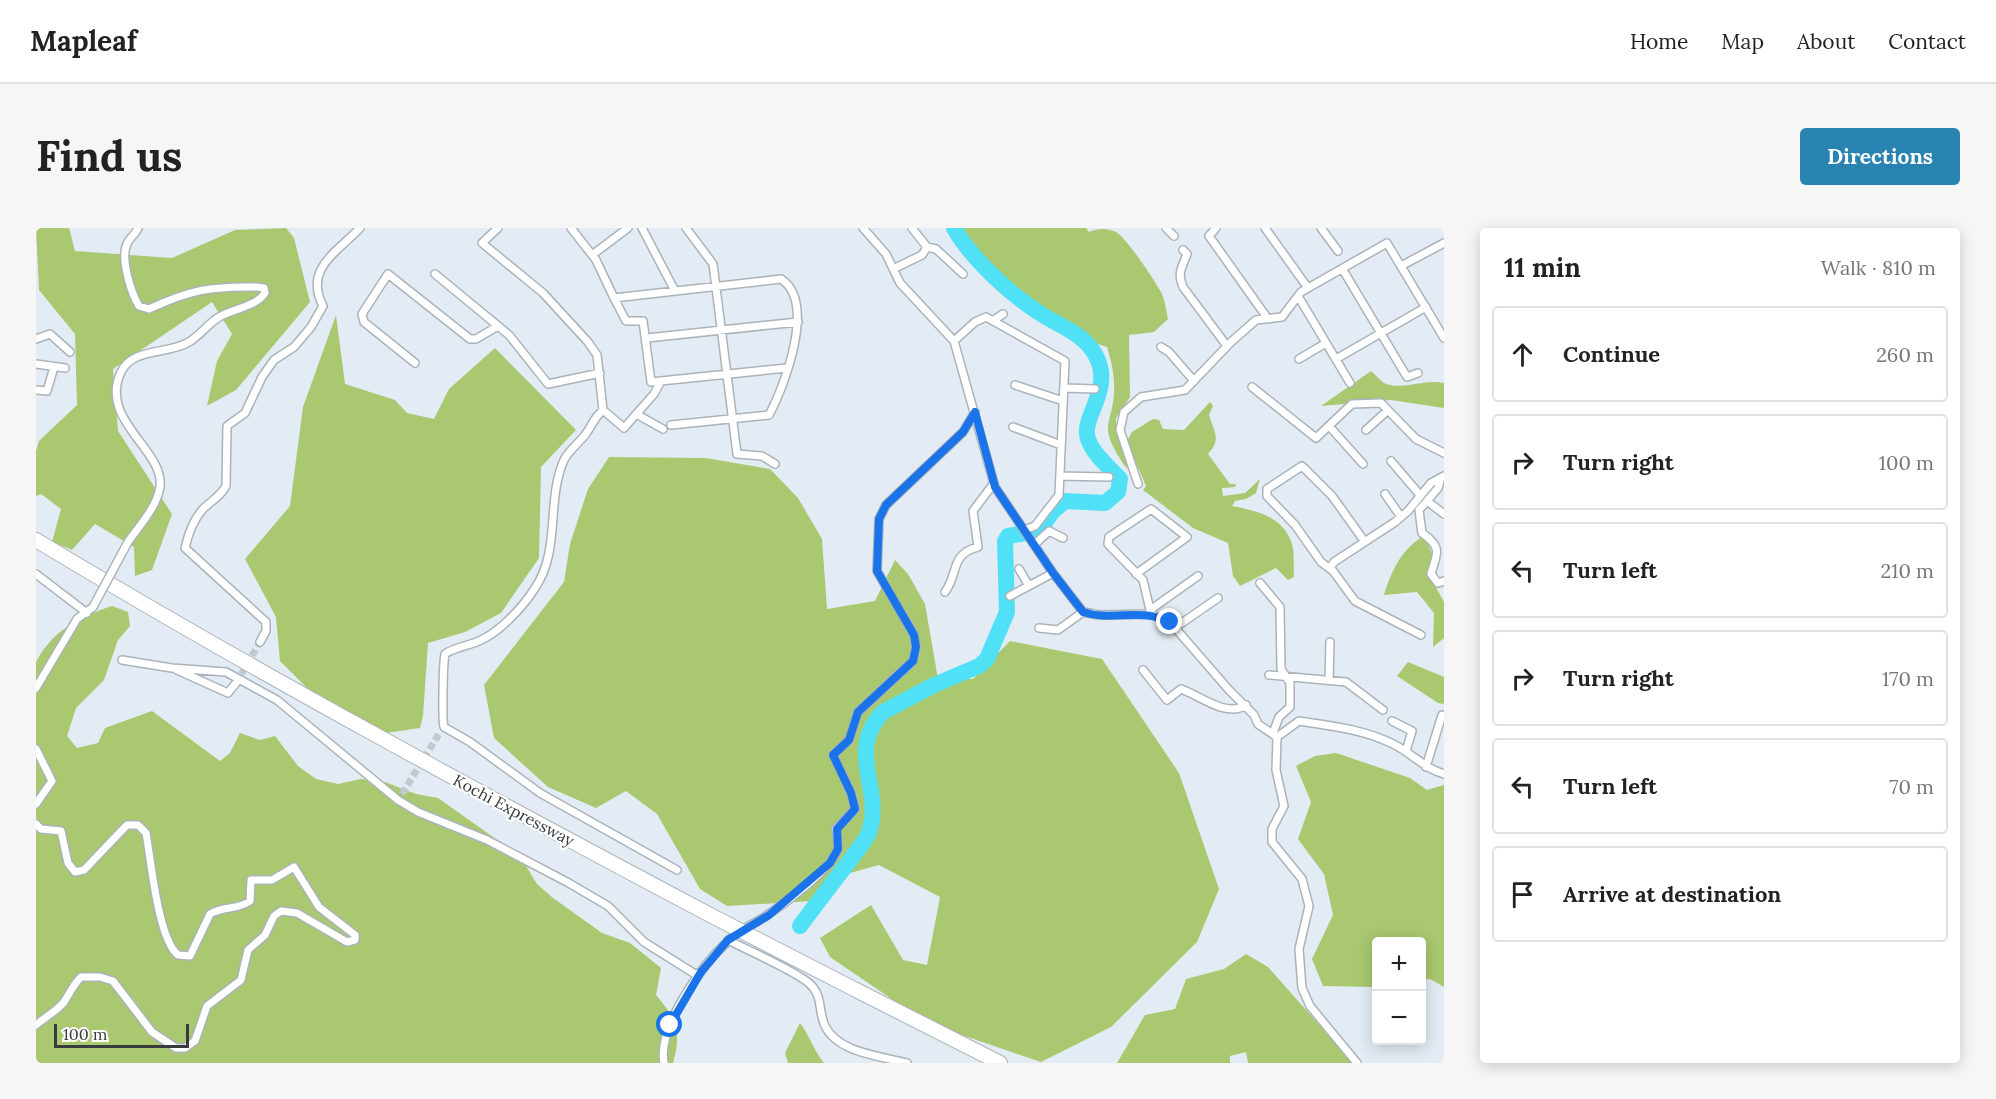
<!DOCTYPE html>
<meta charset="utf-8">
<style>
body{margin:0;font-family:Lora,serif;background:#f6f6f6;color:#222}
.controls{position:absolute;right:18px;bottom:18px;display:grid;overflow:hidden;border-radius:6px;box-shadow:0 3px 15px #0003}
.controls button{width:54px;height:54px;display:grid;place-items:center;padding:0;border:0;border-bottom:2px solid #e0e0e0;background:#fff;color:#222;font:30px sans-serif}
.scale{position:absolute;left:18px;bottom:15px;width:135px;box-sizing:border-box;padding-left:6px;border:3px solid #373b3e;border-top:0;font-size:16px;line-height:21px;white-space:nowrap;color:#373b3e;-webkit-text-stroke:4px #fff;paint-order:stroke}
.stop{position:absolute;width:18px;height:18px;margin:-14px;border:4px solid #1a73e8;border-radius:50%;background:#fff}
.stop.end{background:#1a73e8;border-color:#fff;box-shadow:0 2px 6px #0008}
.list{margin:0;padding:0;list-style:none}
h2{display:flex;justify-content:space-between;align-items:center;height:78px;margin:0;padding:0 24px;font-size:26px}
h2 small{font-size:20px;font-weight:400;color:#767676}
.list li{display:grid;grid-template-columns:39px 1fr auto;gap:18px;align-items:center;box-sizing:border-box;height:96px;margin:0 12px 12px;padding:0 12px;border:2px solid #e0e0e0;border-radius:6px}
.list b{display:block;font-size:22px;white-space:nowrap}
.list em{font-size:20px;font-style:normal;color:#767676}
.icon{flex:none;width:33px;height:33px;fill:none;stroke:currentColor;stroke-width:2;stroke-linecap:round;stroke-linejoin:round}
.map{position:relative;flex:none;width:1408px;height:835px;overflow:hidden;border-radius:6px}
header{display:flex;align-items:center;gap:36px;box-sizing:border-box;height:84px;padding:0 30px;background:#fff;border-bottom:2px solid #e0e0e0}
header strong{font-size:28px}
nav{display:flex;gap:33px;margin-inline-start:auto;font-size:21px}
.intro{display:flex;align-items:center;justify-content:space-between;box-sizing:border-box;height:144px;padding:0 36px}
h1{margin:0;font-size:42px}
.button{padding:15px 27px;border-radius:6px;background:#2883b0;color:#fff;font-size:21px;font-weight:700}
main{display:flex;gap:36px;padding:0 36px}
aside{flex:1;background:#fff;border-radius:6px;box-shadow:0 3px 15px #0003}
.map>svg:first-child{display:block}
.green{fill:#a9c870}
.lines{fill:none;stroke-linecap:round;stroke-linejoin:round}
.river{stroke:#50e1f7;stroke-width:16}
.street-tunnel{stroke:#c1c9d0;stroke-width:7;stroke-dasharray:7 3.5;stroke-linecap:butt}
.street-casing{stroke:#aab3ba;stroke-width:10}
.highway-casing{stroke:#aab3ba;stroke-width:16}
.street{stroke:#fff;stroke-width:7}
.highway{stroke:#fff;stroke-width:14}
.street-bridge-casing{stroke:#aab3ba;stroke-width:10;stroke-linecap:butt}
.highway-bridge-casing{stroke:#aab3ba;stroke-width:16;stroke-linecap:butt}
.street-bridge{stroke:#fff;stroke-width:7}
.highway-bridge{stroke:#fff;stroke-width:14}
.route{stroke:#1a73e8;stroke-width:8}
.labels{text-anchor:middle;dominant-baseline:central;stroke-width:4.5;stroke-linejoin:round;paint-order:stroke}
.street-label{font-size:16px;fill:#373b3e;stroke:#fff}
</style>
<header>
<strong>Mapleaf</strong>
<nav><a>Home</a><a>Map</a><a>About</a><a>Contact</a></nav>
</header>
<div class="intro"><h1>Find us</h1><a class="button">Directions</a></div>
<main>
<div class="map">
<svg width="1408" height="835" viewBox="0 0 1408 835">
<rect width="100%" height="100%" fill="#e3ecf4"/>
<path class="green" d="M0 0H33L39 23 136 30 199 2 250 0 258 10 274 74 200 162 171 178 181 133 196 106 176 74 77 141 82 203 136 286 116 342 99 348 98 319 59 296 36 322 16 314 25 281 5 266 0 268V223L3 213 41 177 39 106 3 62Z
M920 0H1050L1053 4C1062 0 1071 0 1080 4 1090 9 1119 53 1125 64 1129 72 1130 82 1132 91L1118 104 1093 107 1094 169 1080 190V203L1095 242C1088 239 1087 235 1083 229 1063 196 1076 196 1078 166 1079 149 1076 135 1071 119 1049 113 1046 103 1029 91 1023 86 1014 87 1007 84 982 72 933 24 920 0Z
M300 87 309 156 359 172 371 185 398 191 413 161 459 120 540 202 505 239 503 330 465 385 429 404 392 415 387 488 384 500 350 505 272 461 244 433 240 389 209 331 254 278 267 179Z
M1335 143C1339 146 1345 154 1350 156 1368 162 1389 151 1408 155V180L1355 172 1285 178Z
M1174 174 1177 178 1173 187C1178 204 1186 211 1172 226L1194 256H1200L1199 259 1186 260 1187 268 1209 265 1224 251 1220 265 1210 271 1199 273 1196 278C1221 283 1247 288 1256 316 1259 326 1257 339 1258 349L1252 352 1240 340 1204 358 1197 348 1192 315 1157 300 1107 262 1110 258 1091 213 1096 204 1117 191 1123 192 1127 201 1148 202Z
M573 229 670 230 734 241 762 270 786 311 791 381 839 373 859 332 872 346 889 376 902 451H937L974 413 1066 431 1143 545 1183 661 1161 714 1075 799 1005 834 891 795 794 729 784 710 835 677 867 732 891 737 904 669 843 637 814 645 775 673 691 678 664 661 621 586 590 563 560 580 512 559 458 510 448 457 528 354 534 316 552 261Z
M1386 309 1392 316 1399 333 1392 345 1408 374V410L1397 419 1398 385 1381 364 1348 367C1355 344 1365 322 1386 309Z
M76 378 92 384 94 398 82 412 68 452 40 480 31 508 41 520 62 515 69 500 116 483 184 533 194 525 204 505 224 512 239 508 262 538 280 551 302 556 325 551 349 554 380 566 402 570 484 628 501 656 517 670 566 705 594 715 625 740 620 767C640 790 646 804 637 835H0V434C17 402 43 389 76 378Z
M1372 434 1408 449V476L1402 475 1361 448Z
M1300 525 1374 550 1391 562 1408 557V759L1394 751 1386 752V714H1340V759L1287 758 1276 731 1297 687 1288 646 1262 611 1275 574 1260 538 1279 528Z
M1210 726 1232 739 1317 835H1212L1210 824 1194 828V835H1081L1109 787 1139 781 1150 751 1188 741Z
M764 795C774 808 778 823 788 835H752L749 825Z"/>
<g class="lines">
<path class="river" d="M764 698C781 675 798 653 815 631 821 622 830 613 833 604 848 561 809 524 847 484L898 457 943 438 951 431 971 384 969 313 972 308 1003 303 1017 283 1029 273 1069 275 1082 264 1084 251C1073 239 1057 226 1052 211 1044 190 1078 162 1060 128 1049 107 1028 100 1010 89 978 70 936 32 918 0"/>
<path class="street-tunnel" d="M200 455 224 414
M366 566 404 504"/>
<defs>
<path id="street" d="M462 0 446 15 507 65 552 114 561 127 567 182 588 200 618 166 625 153
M535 0 560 32 578 70 745 51C781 74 748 159 733 187L635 197
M606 0 639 63
M650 0 677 36 701 226 726 228 739 236
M827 0 850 26 864 55 918 113 959 259 1017 345 1047 384 1063 387 1115 386 1134 394 1193 462 1218 487 1222 496 1241 509 1240 542 1248 578 1236 601V614L1266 651 1273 678 1263 721 1266 760 1274 778 1321 835
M1130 0 1138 8
M1180 0 1173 8 1232 91
M1229 0 1272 60
M1285 0 1302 23
M891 19 900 21 927 46
M1147 22 1151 26C1146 40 1141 44 1147 59L1191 118
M556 27 592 0
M1365 38 1408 15
M857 41 886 27 891 19 876 0
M1307 42 1371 149 1382 145
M399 46 473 107 512 156 564 145
M1262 68 1314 155
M578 70 590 93H607L615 154 751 140
M958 92 967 86
M611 110 762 94
M0 111 14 106 34 124
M918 113 939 94 950 89 1029 133 1023 267 999 298 988 302
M1125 119 1133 124 1158 153
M1263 131 1290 115
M1300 131 1390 79
M379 135 328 94 326 86 352 46 434 111H440L462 98
M0 136 29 140
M979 157 1027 173
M1216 159 1280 210 1316 176 1345 175 1380 211 1408 225
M1028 160 1059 161
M0 162 11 163 18 139
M567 182C555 193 557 197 549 207 542 216 533 222 528 232 510 272 525 322 499 360 487 379 464 404 443 413 432 418 419 419 409 426 407 435 406 492 408 499L434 514 504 565 641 642
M600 186 627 201
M1293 198 1327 236
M977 199 1025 217
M1330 202 1352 182
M1355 233 1384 267
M1024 248 1073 249
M1404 253 1402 260 1391 273 1408 286
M1102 256 1084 202 1088 184 1105 169 1149 162 1195 114 1220 92 1246 89 1265 64 1351 15 1408 110
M1349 266 1365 289
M1391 273 1383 282 1386 305C1408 320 1400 327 1395 346L1402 355 1408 353
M92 314C103 298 121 279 124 259 129 222 62 192 85 144 97 119 132 127 153 114 165 107 173 94 185 88 198 81 221 78 229 65L228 60 221 59C175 58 154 62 113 81L103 78C95 65 84 30 91 16 93 10 100 6 102 0
M1329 314 1296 268 1266 238 1231 261V268L1259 297 1285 334 1297 343 1319 373 1385 407
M998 317 1013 303 1027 310
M1294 340 1298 334 1359 294 1372 283 1395 255 1408 248
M983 341 993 358
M0 346 51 385
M1100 346 1151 309 1115 281 1073 309 1072 316 1107 352 1115 386
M1224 355 1244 379 1245 441 1254 455V479L1243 489 1237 505
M909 364C923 345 914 326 942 319L937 283 958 255
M974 368 1017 345
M1114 382 1162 348
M1140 399 1182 370
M1003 400 1022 402 1047 384
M224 414 230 403V394L149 320C152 307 157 292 167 281 175 273 184 269 190 258L191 198 209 185 226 149 238 132 258 119 275 99 287 78C268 41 300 25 324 0
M86 432 136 440 190 444 241 472 362 572 382 584 451 612 531 654 572 678 608 714 659 746 665 744
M141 442 192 465 200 455
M1107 442 1131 472 1145 461C1165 468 1190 490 1210 477
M1233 447 1310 454 1347 482
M1293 452 1294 414
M0 460 41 391 57 379
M1356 493 1376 503 1370 523
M1241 509 1263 493C1295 498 1326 501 1355 515 1375 524 1387 540 1408 546
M0 521 16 553 0 576
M1390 539 1406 487
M0 596 5 601 25 603 32 635 39 644 48 642 91 597H102L110 605C115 632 122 711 142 727L154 728 174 686C187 678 202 682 214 673L215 652H236L258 639 283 679 319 707V712L311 714 261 685 245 683 238 688 229 707 212 722 205 752 171 778 159 813 149 820H140L116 804 77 753 64 749H45C37 757 34 765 28 774 21 783 9 789 0 797
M692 712C711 722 760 743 774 756 787 768 782 783 789 798 802 825 845 828 871 835
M628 835C621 799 666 737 692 713 702 703 718 696 730 688 748 676 793 643 801 623 803 617 801 608 800 601L819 581 815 565 797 527 813 512 822 484 877 433 880 419 878 407 841 343 843 291 850 277 927 204 939 184"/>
<path id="highway" d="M0 312C221 445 448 567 676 688
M820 762 964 835"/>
</defs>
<use href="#street" class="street-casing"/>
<use href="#highway" class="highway-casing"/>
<use href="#street" class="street"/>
<use href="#highway" class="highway"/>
<defs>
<path id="street-bridge" d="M57 379 92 314"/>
<path id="highway-bridge" d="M676 688 820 762"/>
</defs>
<use href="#street-bridge" class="street-bridge-casing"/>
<use href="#highway-bridge" class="highway-bridge-casing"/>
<use href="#street-bridge" class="street-bridge"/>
<use href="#highway-bridge" class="highway-bridge"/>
</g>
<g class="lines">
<path class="route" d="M634 797 665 744 692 712 733 687 794 635 802 621 801 601 819 581 815 565 797 527 813 512 822 484 877 433 880 419 878 407 841 343 843 291 850 277 927 204 939 184 959 259 1017 345 1047 384C1076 394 1103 379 1134 394"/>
</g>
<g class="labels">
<g class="street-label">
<text transform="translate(478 582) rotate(28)">Kochi Expressway</text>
</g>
</g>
</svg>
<div class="controls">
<button>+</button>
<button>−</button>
</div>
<div class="scale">100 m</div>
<div class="stop" style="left:634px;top:797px"></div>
<div class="stop end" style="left:1134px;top:394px"></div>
</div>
<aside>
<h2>11 min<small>Walk · 810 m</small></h2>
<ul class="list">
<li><svg class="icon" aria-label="ahead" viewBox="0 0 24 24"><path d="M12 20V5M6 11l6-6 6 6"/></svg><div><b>Continue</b></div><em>260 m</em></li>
<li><svg class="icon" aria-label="right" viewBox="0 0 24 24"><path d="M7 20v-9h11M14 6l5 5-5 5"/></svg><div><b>Turn right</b></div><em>100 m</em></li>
<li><svg class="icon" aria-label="left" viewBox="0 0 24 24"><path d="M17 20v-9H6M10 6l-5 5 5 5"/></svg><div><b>Turn left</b></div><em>210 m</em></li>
<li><svg class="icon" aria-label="right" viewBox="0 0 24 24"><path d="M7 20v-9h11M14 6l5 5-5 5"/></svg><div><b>Turn right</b></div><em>170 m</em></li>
<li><svg class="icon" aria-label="left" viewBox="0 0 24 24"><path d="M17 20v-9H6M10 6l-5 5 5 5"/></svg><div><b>Turn left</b></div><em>70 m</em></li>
<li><svg class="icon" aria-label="arrive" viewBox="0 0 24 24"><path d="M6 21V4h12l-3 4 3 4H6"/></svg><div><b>Arrive at destination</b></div></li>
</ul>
</aside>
</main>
